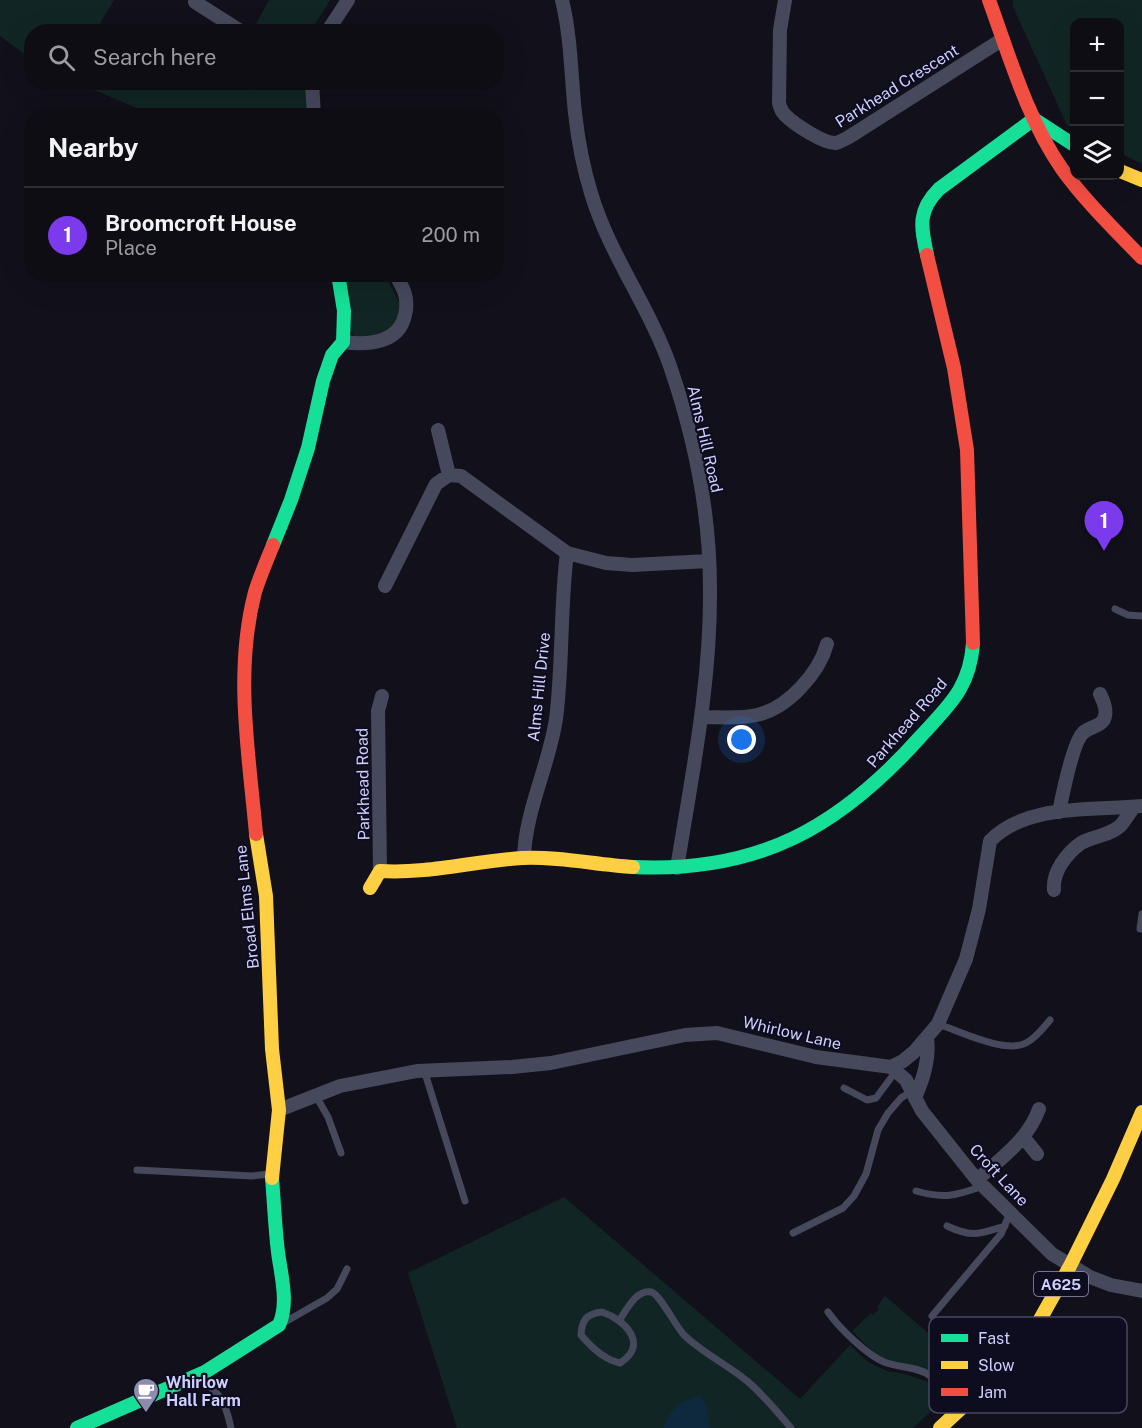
<!DOCTYPE html>
<meta charset="utf-8">
<style>
body{margin:0;font-family:"Public Sans",sans-serif;background:#17161d;color:#f1f3f6}
.controls{position:absolute;right:18px;top:18px;display:grid;overflow:hidden;border-radius:12px;box-shadow:0 6px 24px #0002}
.controls button{width:54px;height:54px;display:grid;place-items:center;padding:0;border:0;border-bottom:2px solid #2e2d34;background:#0e0d14;color:#f1f3f6;font:30px sans-serif}
.you{position:absolute;left:742px;top:740px;width:21px;height:21px;margin:-15px;border:4px solid #fff;border-radius:50%;background:#1a73e8;box-shadow:0 0 0 9px #1a73e833}
.badge{display:grid;place-items:center;width:39px;height:39px;border-radius:50%;background:#7c3aed;color:#fff;font-size:20px;font-weight:700}
.pin{position:absolute;translate:-50% -50px;filter:drop-shadow(0 2px 3px #0008)}
.pin::after{content:'';position:absolute;top:32px;width:21px;height:18px;background:inherit;clip-path:polygon(0 0,100% 0,50% 100%)}
.list{margin:0;padding:0;list-style:none}
h2{display:flex;justify-content:space-between;align-items:center;height:78px;margin:0;padding:0 24px;font-size:26px}
h2 small{font-size:20px;font-weight:400;color:#9b9ca0}
.list li{display:grid;grid-template-columns:39px 1fr auto;gap:18px;align-items:center;box-sizing:border-box;height:96px;padding:0 24px;border-top:2px solid #2e2d34}
.list b{display:block;font-size:22px;white-space:nowrap}
.list p{margin:0;font-size:20px;white-space:nowrap;color:#9b9ca0}
.list em{font-size:20px;font-style:normal;color:#9b9ca0}
.icon{flex:none;width:33px;height:33px;fill:none;stroke:currentColor;stroke-width:2;stroke-linecap:round;stroke-linejoin:round}
.map{position:relative;flex:none;width:1142px;height:1428px;overflow:hidden}
.search{position:absolute;background:#0e0d14;box-shadow:0 6px 24px #0002;left:24px;top:24px;width:480px;height:66px;display:flex;align-items:center;gap:15px;box-sizing:border-box;padding:0 21px;border-radius:24px;color:#9b9ca0;font-size:22px}
.panel{position:absolute;background:#0e0d14;box-shadow:0 6px 24px #0002;left:24px;top:108px;width:480px;height:174px;border-radius:24px}
.map>svg:first-child{display:block}
.green{fill:#112624}
.water{fill:#0e283e}
.lines{fill:none;stroke-linecap:round;stroke-linejoin:round}
.lane{stroke:#46485c;stroke-width:7}
.street{stroke:#46485c;stroke-width:14}
.fast{stroke:#16e098;stroke-width:14}
.slow{stroke:#ffcf43;stroke-width:14}
.jam{stroke:#f24e42;stroke-width:14}
.labels{text-anchor:middle;dominant-baseline:central;stroke-width:4.5;stroke-linejoin:round;paint-order:stroke}
.shield{fill:#0e0d1f;stroke:#9495ba;stroke-width:1.5}
.shield-label{font-size:15px;font-weight:bold;fill:#cecffd}
.street-label{font-size:16px;fill:#cecffd;stroke:#0e0d1f}
.poi-label{font-size:16px;font-weight:bold;fill:#cecffd;stroke:#0e0d1f;text-anchor:start}
.key{fill:#0e0d1f;stroke:#484762;stroke-width:1.5}
.key-label{font-size:16px;fill:#cecffd}
</style>
<div class="map">
<svg width="1142" height="1428" viewBox="0 0 1142 1428">
<rect width="100%" height="100%" fill="#12111b"/>
<path class="green" d="M0 0H114L100 23 119 31 32 32 31 59 0 36Z
M269 0H330L311 31H271L256 24Z
M1013 0H1142V164L1120 153V22H1074V129L1067 125 1013 7Z
M232 82 251 91 267 83H305L308 115H153L78 83Z
M341 275H385L400 304 397 321 384 334 356 337 349 329Z
M564 1197 800 1399 850 1345 868 1362 887 1371 905 1374 928 1382 945 1398 913 1428H457L408 1273Z
M885 1296 971 1370 952 1390H948L944 1384 876 1355 852 1331 871 1313 873 1315 879 1309 877 1307Z"/>
<path class="water" d="M700 1396 706 1404 710 1428H663C670 1410 681 1399 700 1396Z"/>
<g class="lines">
<path class="lane" d="M1115 609 1128 615 1142 616
M1140 929 1142 914
M938 1024C959 1031 1005 1054 1026 1043 1036 1038 1043 1028 1050 1020
M424 1070 465 1201
M844 1088 867 1100 876 1098 896 1071
M316 1096 328 1117 341 1153
M137 1170 252 1176 269 1174
M916 1191C944 1199 955 1196 983 1186
M947 1226C973 1238 979 1234 1005 1226
M793 1233 843 1208 854 1196 866 1174 878 1130 888 1113 901 1098 912 1091
M602 1312C626 1320 649 1345 620 1363 605 1360 591 1347 581 1335 582 1320 586 1314 602 1312Z
M828 1312C839 1328 867 1355 884 1362 899 1368 916 1366 929 1375 941 1383 950 1395 960 1405
M932 1316 1001 1234 1010 1213
M619 1321C626 1311 636 1289 651 1292 660 1294 676 1327 684 1335 701 1352 728 1365 747 1381 764 1395 777 1412 791 1428
M285 1322 327 1298 337 1289 347 1269
M198 1378C221 1393 225 1401 231 1428"/>
<path class="street" d="M562 0C571 37 571 75 575 113 578 140 583 167 591 193 609 254 649 306 670 366 694 436 710 514 710 588 711 682 692 775 677 868
M785 0 780 30 779 103C780 107 782 112 785 115 794 124 824 144 836 143 840 142 845 139 849 137L1003 39
M195 2 242 32
M327 32 348 0
M312 82 314 116
M343 342C367 345 399 344 405 315 407 307 407 299 404 291 402 286 398 280 396 274
M438 430 449 475
M385 586 436 484 449 475 461 476 567 553 606 563 632 565 709 561
M701 717C720 717 739 719 757 715 788 708 819 673 827 644
M1059 812C1062 797 1073 742 1083 733 1090 726 1103 727 1105 716 1107 709 1103 700 1100 694
M524 858C525 811 549 766 556 719 563 664 560 608 567 553
M380 871 378 711 382 696
M1054 890C1052 872 1067 853 1081 843 1093 836 1109 836 1120 826 1125 821 1129 813 1134 807
M891 1067 906 1080 922 1111 977 1180 1052 1254 1090 1277 1111 1285 1142 1291
M915 1098C923 1079 930 1059 927 1038
M279 1110 340 1086 417 1071 512 1067 551 1063 685 1035 717 1033 816 1057 891 1067 903 1061 914 1052 938 1024 966 959 979 909 990 841C1027 803 1093 811 1142 806
M1024 1138 1037 1154
M977 1180C1001 1158 1028 1140 1039 1109"/>
<path class="fast" d="M1034 119 1074 145
M927 255C921 227 917 211 939 189L1034 119
M273 545 291 500 308 448 323 381 332 355 343 342 344 311 338 274
M633 867C758 873 839 828 921 736 949 705 970 688 973 643
M77 1428 205 1372 279 1325C289 1303 281 1275 278 1252 275 1227 274 1202 272 1178"/>
<path class="slow" d="M1120 171 1142 180
M256 834 266 896 272 1049 279 1110 272 1178
M370 888 380 871C428 874 474 861 522 858 559 856 596 865 633 867
M940 1428 1010 1363 1033 1332 1070 1266 1113 1179 1142 1112"/>
<path class="jam" d="M989 0C1010 58 1027 118 1062 169 1085 201 1114 229 1142 258
M927 255 954 368 967 450 973 643
M256 834C249 754 234 672 255 592 260 576 267 560 273 545"/>
</g>
<defs>
<symbol id="cafe-pin" viewBox="-11 -11 22 30"><path d="M0 17L-7.5 6A9.5 9.5 0 1 1 7.5 6Z" fill="#8c8cae" stroke="#0e0d1f"/><path d="M-5.5-4.5H6V0H3Q3 3.5 0 3.5H-2.5Q-5.5 3.5-5.5 0ZM3-3.2v2h1.7v-2ZM-6 4.5H4V6H-6Z" fill="#fff"/></symbol>
</defs>
<g fill-rule="evenodd">
<use href="#cafe-pin" x="131" y="1376" width="30" height="40"/>
</g>
<g class="labels">
<rect class="shield" x="1034" y="1272" width="54" height="24" rx="4.5"/>
<g class="shield-label">
<text x="1061" y="1284">A625</text>
</g>
<g class="street-label">
<text transform="translate(897 86) rotate(-32)">Parkhead Crescent</text>
<text transform="translate(705 439) rotate(77)">Alms Hill Road</text>
<text transform="translate(539 687) rotate(-84)">Alms Hill Drive</text>
<text transform="translate(907 723) rotate(-49)">Parkhead Road</text>
<text transform="translate(363 784) rotate(-91)">Parkhead Road</text>
<text transform="translate(247 907) rotate(-96)">Broad Elms Lane</text>
<text transform="translate(792 1033) rotate(13)">Whirlow Lane</text>
<text transform="translate(999 1175) rotate(47)">Croft Lane</text>
</g>
<g class="poi-label">
<text x="166" y="1382">Whirlow<tspan x="166" dy="18">Hall Farm</tspan></text>
</g>
</g>
<rect x="929" y="1317" width="198" height="96" rx="9" class="key"/>
<rect x="941" y="1334" width="27" height="8" fill="#16e098"/>
<rect x="941" y="1361" width="27" height="8" fill="#ffcf43"/>
<rect x="941" y="1388" width="27" height="8" fill="#f24e42"/>
<g class="key-label">
<text x="978" y="1344">Fast</text>
<text x="978" y="1371">Slow</text>
<text x="978" y="1398">Jam</text>
</g>
</svg>
<div class="controls">
<button>+</button>
<button>−</button>
<button><svg class="icon" aria-label="layers" viewBox="0 0 24 24"><path d="M12 4l9 5-9 5-9-5zM3 14l9 5 9-5"/></svg></button>
</div>
<div class="you"></div>
<div class="pin badge" style="left:1104px;top:551px">1</div>
<div class="search"><svg class="icon" aria-label="search" viewBox="0 0 24 24"><circle cx="10" cy="10" r="6"/><path d="M15 15l6 6"/></svg>Search here</div>
<section class="panel">
<h2>Nearby<small></small></h2>
<ul class="list">
<li><span class="badge">1</span><div><b>Broomcroft House</b><p>Place</p></div><em>200 m</em></li>
</ul>
</section>
</div>
